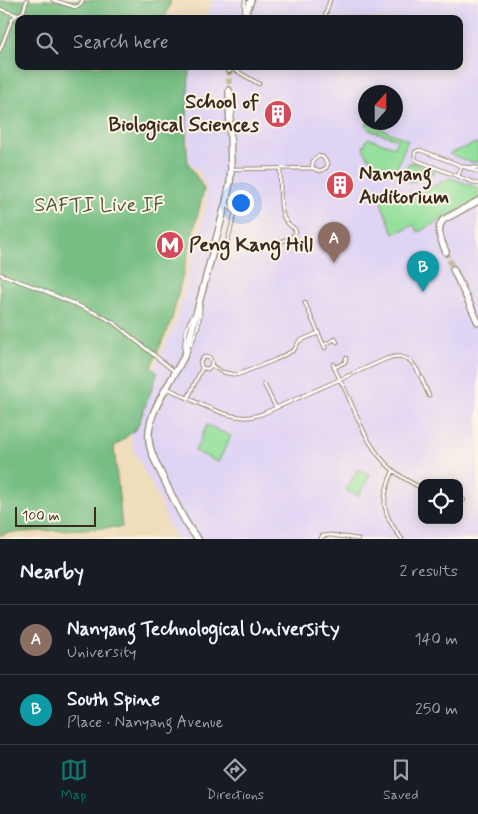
<!DOCTYPE html>
<meta charset="utf-8">
<style>
body{margin:0;font-family:Mynerve,sans-serif;background:#20242c;color:#f1f3f6}
.controls{position:absolute;right:15px;bottom:15px;display:grid;overflow:hidden;border-radius:10px;box-shadow:0 2px 12px #0003}
.controls button{width:45px;height:45px;display:grid;place-items:center;padding:0;border:0;border-bottom:1px solid #363941;background:#171b24;color:#f1f3f6;font:25px sans-serif}
.compass{position:absolute;left:358px;top:85px;width:45px;height:45px;border-radius:50%;background:#171b24;box-shadow:0 2px 12px #0003;rotate:21deg}
.scale{position:absolute;left:15px;bottom:12px;width:81px;box-sizing:border-box;padding-left:5px;border:2px solid #3b2a1e;border-top:0;font-size:14px;line-height:18px;white-space:nowrap;color:#3b2a1e;-webkit-text-stroke:4px #fcf5e5;paint-order:stroke}
.you{position:absolute;left:240px;top:202px;width:18px;height:18px;margin:-12px;border:4px solid #fff;border-radius:50%;background:#1a73e8;box-shadow:0 0 0 8px #1a73e833}
.badge{display:grid;place-items:center;width:32px;height:32px;border-radius:50%;background:#0f766e;color:#fff;font-size:16px;font-weight:700}
.pin{position:absolute;translate:-50% -41px;filter:drop-shadow(0 1px 2px #0008)}
.pin::after{content:'';position:absolute;top:26px;width:18px;height:15px;background:inherit;clip-path:polygon(0 0,100% 0,50% 100%)}
.list{margin:0;padding:0;list-style:none}
h2{display:flex;justify-content:space-between;align-items:center;height:65px;margin:0;padding:0 20px;font-size:21px}
h2 small{font-size:16px;font-weight:400;color:#9ea1a6}
.list li{display:grid;grid-template-columns:32px 1fr auto;gap:15px;align-items:center;box-sizing:border-box;height:70px;padding:0 20px;border-top:1px solid #363941}
.list b{display:block;font-size:19px;white-space:nowrap}
.list p{margin:0;font-size:16px;white-space:nowrap;color:#9ea1a6}
.list em{font-size:16px;font-style:normal;color:#9ea1a6}
.icon{flex:none;width:28px;height:28px;fill:none;stroke:currentColor;stroke-width:2;stroke-linecap:round;stroke-linejoin:round}
.map{position:relative;flex:none;width:478px;height:539px;overflow:hidden}
.search{position:absolute;background:#171b24;box-shadow:0 2px 12px #0003;left:15px;right:15px;top:15px;height:55px;display:flex;align-items:center;gap:12px;box-sizing:border-box;padding:0 18px;border-radius:10px;color:#9ea1a6;font-size:19px}
.sheet{height:205px;background:#171b24}
nav{display:flex;justify-content:space-around;align-items:center;box-sizing:border-box;height:70px;border-top:1px solid #363941;background:#171b24;font-size:14px;color:#9ea1a6}
nav a{display:grid;justify-items:center;gap:2px}
nav .on{color:#0f766e}
.map>svg:first-child{display:block}
.built{fill:#e0d4f4;fill-rule:evenodd}
.green{fill:#94e09c;stroke:#68855d}
.forest{fill:#77be84;stroke:#597451}
.lines{fill:none;stroke-linecap:round;stroke-linejoin:round}
.street-tunnel{stroke:#cbb99c;stroke-width:5.5;stroke-dasharray:5.5 3;stroke-linecap:butt}
.lane-casing{stroke:#95846d;stroke-width:4.5}
.street-casing{stroke:#95846d;stroke-width:8}
.lane{stroke:#fff;stroke-width:2.5}
.street{stroke:#fff;stroke-width:5.5}
.labels{text-anchor:middle;dominant-baseline:central;stroke-width:4;stroke-linejoin:round;paint-order:stroke}
.poi-label{font-size:20px;font-weight:bold;fill:#3b2a1e;stroke:#fcf5e5;text-anchor:start}
.park-label{font-size:20px;fill:#51583e;stroke:#fcf5e5}
</style>
<div class="map">
<svg width="478" height="539" viewBox="0 0 478 539">
<rect width="100%" height="100%" fill="#fcf5e5"/>
<filter id="ink" filterUnits="userSpaceOnUse"><feTurbulence type="fractalNoise" baseFrequency=".02" numOctaves="2"/><feDisplacementMap in="SourceGraphic" scale="10" xChannelSelector="R" yChannelSelector="G"/><feConvolveMatrix kernelMatrix="1 2 1 2 8 2 1 2 1" color-interpolation-filters="sRGB"/></filter>
<filter id="wash" filterUnits="userSpaceOnUse"><feTurbulence type="fractalNoise" baseFrequency=".0096" numOctaves="4" result="noise"/><feDisplacementMap in="SourceGraphic" scale="20" xChannelSelector="R" yChannelSelector="G"/><feGaussianBlur stdDeviation="1.12" result="paint"/><feColorMatrix in="noise" values="0 0 0 0 0 0 0 0 0 0 0 0 0 0 0 0 0 1.4 0 .05"/><feComposite in="paint" operator="in"/></filter>
<g filter="url(#wash)">
<rect width="100%" height="100%" fill="#efddbc"/>
<path class="built" d="M213 0H478V539H176L170 528 158 496 134 452 130 430 153 370 176 322 206 205V189L200 173 189 162 188 139V92L192 66H459V19H205ZM366 92H396V122H366ZM422 483H459V520H422Z"/>
<path class="green" d="M366 123H368L408 140 394 174 384 167 377 169 364 151 363 147 368 138 394 147 397 139 369 130Z
M476 143 478 144V162H470L449 154Z
M409 163H415L435 172 410 183 404 169Z
M451 178 478 188V201L418 232 414 225 394 234 381 203 393 191 410 197Z
M207 425 231 436 218 462 195 451Z
M358 469 370 475 358 496 346 490Z"/>
<path class="forest" d="M0 0H171L165 19H19V66H190L188 92 186 139 188 163 204 189 172 319 151 367 158 373 137 428 114 447 122 527 6 533 0 536Z"/>
</g>
<g filter="url(#ink)">
<g class="lines">
<path class="street-tunnel" d="M229 70V91
M446 252 453 269"/>
<defs>
<path id="lane" d="M53 0 75 7 79 6 83 0
M0 9 17 15 23 12 27 0
M244 11 245 0
M325 16 330 0
M0 50 12 19 17 15
M230 67 259 84
M229 88C234 97 234 108 232 118
M466 167 478 168
M233 169 312 168 320 171 326 168 328 164 323 157 318 156 313 161 312 168
M280 169C281 181 278 212 286 221 288 224 292 227 295 229L296 232 293 236 281 242
M478 172 420 150 417 151 415 152V159L418 161 478 184
M458 176 462 166
M215 246 227 243 235 213 227 203
M0 274 40 289 100 315 114 323 174 371
M305 303 325 348
M191 344C197 332 201 319 200 306
M324 345 335 339 337 342
M184 350C185 337 186 324 195 313
M333 364C337 375 343 385 348 396 366 438 377 468 422 488
M212 366 222 372 237 375 275 360 294 350 299 341 318 333
M334 368 345 362 346 358
M264 384 276 408
M167 388C186 397 222 417 243 417 249 418 255 416 262 414L386 359C414 348 420 376 429 396
M188 398 202 368 200 362 204 357 210 358 212 364 208 369 202 368
M393 471C380 500 382 515 402 539
M459 499 464 500
M321 539 322 536 331 535 358 539"/>
<path id="street" d="M243 19 251 0
M229 66V70
M446 252C442 242 435 230 443 220L478 201
M453 269 478 322
M198 539C185 525 178 507 169 490 163 476 154 462 150 447 142 414 174 381 186 352L226 202 230 183 231 169 229 91"/>
</defs>
<use href="#lane" class="lane-casing"/>
<use href="#street" class="street-casing"/>
<use href="#lane" class="lane"/>
<use href="#street" class="street"/>
</g>
</g>
<defs>
<symbol id="building-disc" viewBox="-11 -11 22 22"><circle r="9.5" fill="#d1495b" stroke="#fcf5e5"/><path d="M-4-6H4V6H1V3H-1V6H-4ZM-2.5-4.3h1.7v1.8h-1.7ZM.8-4.3h1.7v1.8H.8ZM-2.5-1h1.7V.8h-1.7ZM.8-1h1.7V.8H.8Z" fill="#fff"/></symbol>
<symbol id="metro-disc" viewBox="-11 -11 22 22"><circle r="9.5" fill="#d1495b" stroke="#fcf5e5"/><path d="M-5.5 5V-5H-3L0 0L3-5H5.5V5H3V-.5L0 4L-3-.5V5Z" fill="#fff"/></symbol>
</defs>
<g fill-rule="evenodd">
<use href="#building-disc" x="262" y="98" width="32" height="32"/>
<use href="#building-disc" x="324" y="169" width="32" height="32"/>
<use href="#metro-disc" x="154" y="229" width="32" height="32"/>
</g>
<g class="labels">
<g class="poi-label">
<text x="259" y="102" text-anchor="end">School of<tspan x="259" dy="23">Biological Sciences</tspan></text>
<text x="359" y="174">Nanyang<tspan x="359" dy="23">Auditorium</tspan></text>
<text x="189" y="245">Peng Kang Hill</text>
</g>
<g class="park-label">
<text x="99" y="205">SAFTI Live IF</text>
</g>
</g>
</svg>
<div class="controls">
<button><svg class="icon" aria-label="locate" viewBox="0 0 24 24"><circle cx="12" cy="12" r="6"/><path d="M12 2v4M12 18v4M2 12h4M18 12h4"/></svg></button>
</div>
<svg class="compass" viewBox="-18 -18 36 36"><path d="M0-13l5 13h-10z" fill="#e53935"/><path d="M0 13l5-13h-10z" fill="#9ea1a6"/></svg>
<div class="scale">100 m</div>
<div class="you"></div>
<div class="pin badge" style="left:334px;top:263px;background:#8d6e63">A</div>
<div class="pin badge" style="left:423px;top:292px;background:#0f9aa8">B</div>
<div class="search"><svg class="icon" aria-label="search" viewBox="0 0 24 24"><circle cx="10" cy="10" r="6"/><path d="M15 15l6 6"/></svg>Search here</div>
</div>
<section class="sheet">
<h2>Nearby<small>2 results</small></h2>
<ul class="list">
<li><span class="badge" style="background:#8d6e63">A</span><div><b>Nanyang Technological University</b><p>University</p></div><em>140 m</em></li>
<li><span class="badge" style="background:#0f9aa8">B</span><div><b>South Spine</b><p>Place · Nanyang Avenue</p></div><em>250 m</em></li>
</ul>
</section>
<nav>
<a class="on"><svg class="icon" aria-label="map" viewBox="0 0 24 24"><path d="M3 6l6-2 6 2 6-2v14l-6 2-6-2-6 2zM9 4v14M15 6v14"/></svg>Map</a>
<a><svg class="icon" aria-label="directions" viewBox="0 0 24 24"><path d="M12 3l9 9-9 9-9-9zM9 14v-3h6M13 9l2 2-2 2"/></svg>Directions</a>
<a><svg class="icon" aria-label="saved" viewBox="0 0 24 24"><path d="M7 4h10v16l-5-4-5 4z"/></svg>Saved</a>
</nav>
